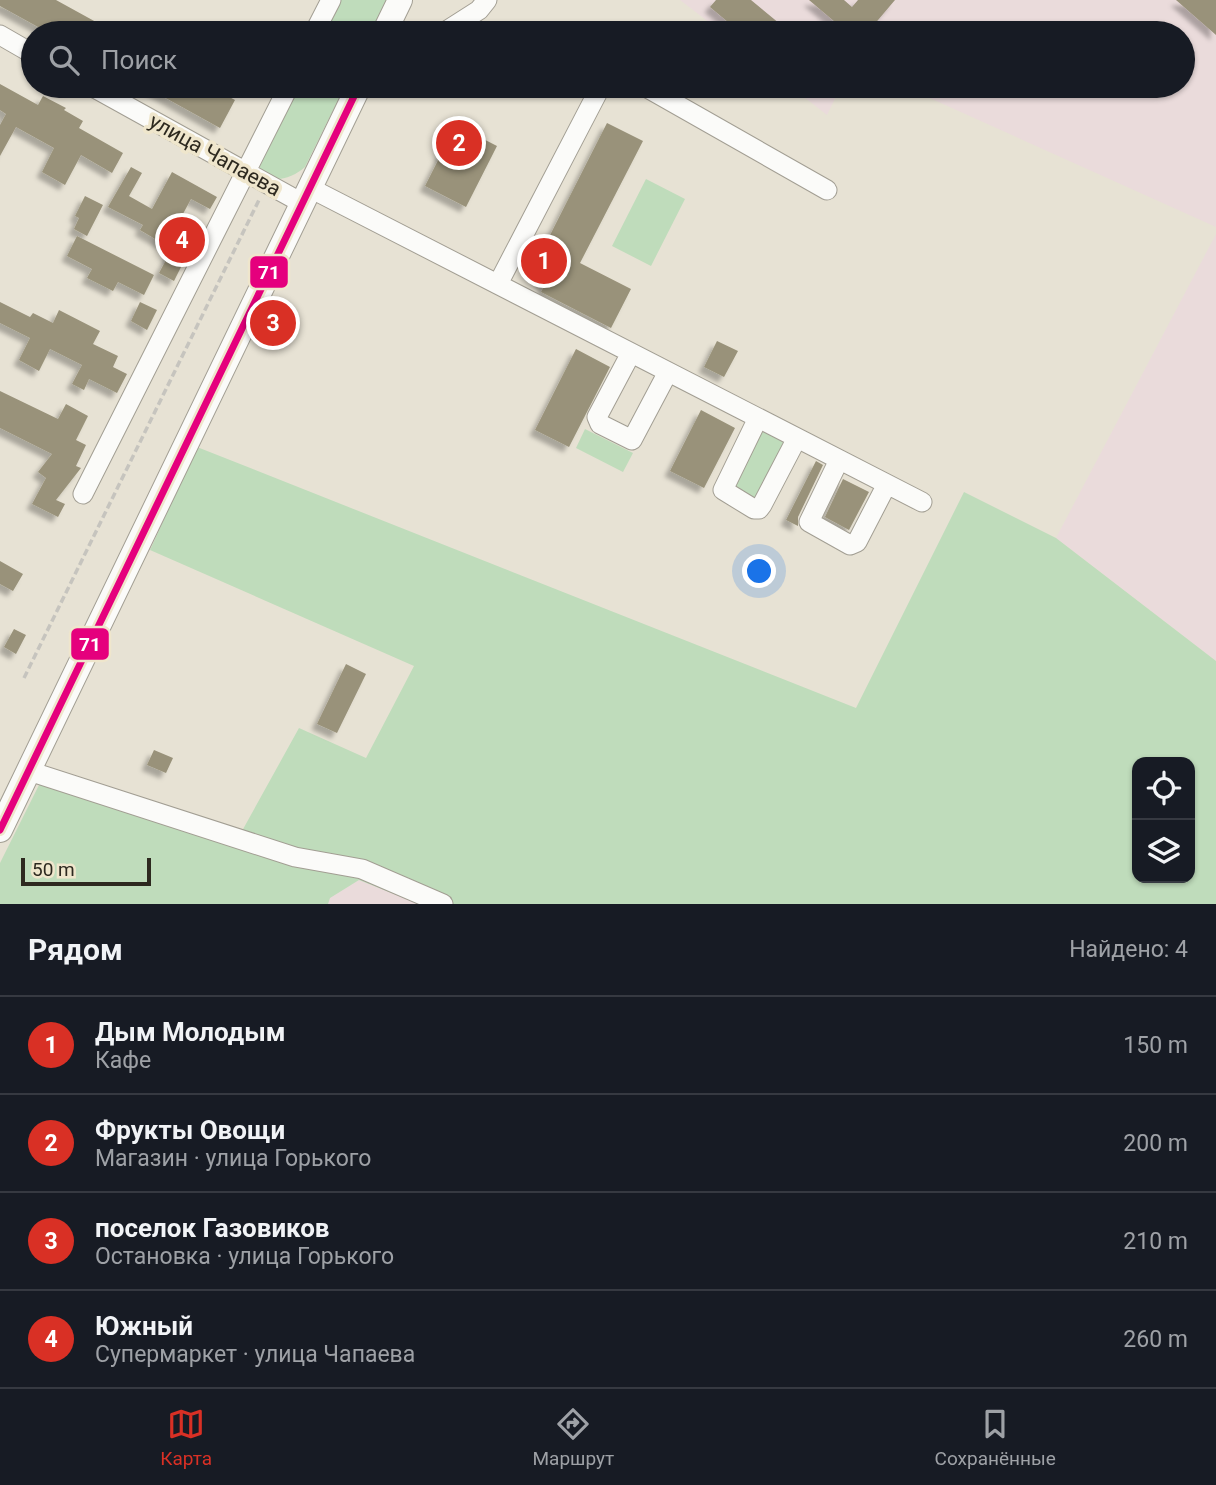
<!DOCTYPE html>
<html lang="ru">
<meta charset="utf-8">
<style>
body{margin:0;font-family:Roboto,sans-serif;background:#242831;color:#f1f3f6}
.controls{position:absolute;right:21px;bottom:21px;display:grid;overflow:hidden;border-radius:14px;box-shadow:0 2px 5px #0004}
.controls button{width:63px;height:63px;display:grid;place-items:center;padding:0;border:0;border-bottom:2px solid #363941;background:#171b24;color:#f1f3f6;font:35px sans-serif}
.scale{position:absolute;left:21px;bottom:18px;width:130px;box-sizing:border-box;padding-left:7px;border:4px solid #2d291f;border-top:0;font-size:19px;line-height:24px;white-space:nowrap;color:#2d291f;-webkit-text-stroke:5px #efe6cc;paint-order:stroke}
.you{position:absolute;left:760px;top:572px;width:24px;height:24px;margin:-18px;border:5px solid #fff;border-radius:50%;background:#1a73e8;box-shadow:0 0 0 10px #1a73e833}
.badge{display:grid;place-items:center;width:46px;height:46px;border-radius:50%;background:#d93025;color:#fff;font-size:23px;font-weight:700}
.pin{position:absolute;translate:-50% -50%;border:4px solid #fff;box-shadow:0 2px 7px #0006}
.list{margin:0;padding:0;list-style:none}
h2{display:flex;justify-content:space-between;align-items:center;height:91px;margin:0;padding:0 28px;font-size:30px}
h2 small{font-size:23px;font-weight:400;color:#9ea1a6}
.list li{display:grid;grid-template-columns:46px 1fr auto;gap:21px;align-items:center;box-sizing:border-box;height:98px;padding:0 28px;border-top:2px solid #363941}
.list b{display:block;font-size:26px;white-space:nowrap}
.list p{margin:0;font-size:23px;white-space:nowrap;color:#9ea1a6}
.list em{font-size:23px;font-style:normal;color:#9ea1a6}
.icon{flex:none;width:38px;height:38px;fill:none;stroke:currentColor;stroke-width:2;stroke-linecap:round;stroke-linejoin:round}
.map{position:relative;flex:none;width:1216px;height:904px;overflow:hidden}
.search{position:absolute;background:#171b24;box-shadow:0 2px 5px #0004;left:21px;right:21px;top:21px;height:77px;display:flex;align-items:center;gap:18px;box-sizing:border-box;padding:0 24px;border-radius:38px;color:#9ea1a6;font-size:26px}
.sheet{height:483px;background:#171b24}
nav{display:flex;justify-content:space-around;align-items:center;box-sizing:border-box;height:98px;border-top:2px solid #363941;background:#171b24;font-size:19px;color:#9ea1a6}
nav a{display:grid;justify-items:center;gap:4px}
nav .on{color:#d93025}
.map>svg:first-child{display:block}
.industrial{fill:#eadbdb}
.green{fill:#bfdcbb;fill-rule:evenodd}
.building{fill:#99927a;filter:url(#shadow)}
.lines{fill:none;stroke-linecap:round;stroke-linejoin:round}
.minor-casing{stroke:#a29e93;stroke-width:21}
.major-casing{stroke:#a29e93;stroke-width:26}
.path{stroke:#c6c4be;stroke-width:3.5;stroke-dasharray:7 3.5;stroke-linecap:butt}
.minor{stroke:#fbfbf9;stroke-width:19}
.major{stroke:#fbfbf9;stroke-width:24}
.bus-1-casing{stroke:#efe6cc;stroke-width:12}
.bus-1{stroke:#e5007d;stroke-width:7}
.labels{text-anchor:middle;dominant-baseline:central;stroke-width:7;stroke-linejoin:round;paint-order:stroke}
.street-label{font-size:21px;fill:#2d291f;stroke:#efe6cc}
.line-badge{stroke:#efe6cc;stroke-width:2.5}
.badge-label{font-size:19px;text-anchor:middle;font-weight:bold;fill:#fff}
</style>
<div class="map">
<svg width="1216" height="904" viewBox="0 0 1216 904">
<defs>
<filter id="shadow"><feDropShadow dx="-5.5" dy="5.5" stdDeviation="2" flood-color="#0004"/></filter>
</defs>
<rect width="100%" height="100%" fill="#e7e2d4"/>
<path class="industrial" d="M680 0H1216V227L903 86H1183V33H723Z
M790 86H841L827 115Z
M1216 234V661L1056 538Z
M359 880 419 904H328L329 898Z"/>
<path class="green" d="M339 0H388L371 33H322Z
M296 86H345L305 167C290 181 258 188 259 160Z
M646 179 685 199 651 266 612 246Z
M585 429 633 453 623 472 576 448Z
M762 429 786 442 756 500 732 488Z
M197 447 856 708 964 492 1056 538 1216 661V904H419L359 880 330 898 328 904H0V863L47 769 242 831 299 728 366 758 414 666 150 550ZM1137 762H1190V878H1137Z"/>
<path class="building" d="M0 0H56L116 33H49L0 6Z
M716 0H751L791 33H741L710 7Z
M809 0H844L852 7 858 0H895L867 33H848Z
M1176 0H1216V35Z
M0 84 38 105 43 96 66 108 64 110 83 121 79 128 123 153 112 173 81 155 65 185 42 172 54 148 16 127 0 156V125L6 114 0 110Z
M144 86H209L235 100 220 128Z
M607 123 643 141 580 263 631 289 611 328 541 292 544 286 534 273 547 247 545 245Z
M456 125 497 146 466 207 425 186Z
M131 167 142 173 129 196 152 209 172 172 217 197 210 209 191 199 178 223 198 233 174 281 159 273 172 249 140 230 143 225 108 207Z
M85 196 103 205 87 236 74 229 79 218 75 216Z
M77 236 154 275 144 295 118 282 113 291 87 278 92 269 67 256Z
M0 302 30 317 33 313 53 323 59 310 100 331 93 344 118 356 113 367 127 374 117 393 89 379 84 390 72 384 82 365 50 349 39 371 19 360 30 338 0 323Z
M140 302 157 310 147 330 131 321Z
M717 341 738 351 724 377 704 367Z
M576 349 610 367 569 447 535 430Z
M0 391 58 419 66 404 88 416 76 440 86 445 76 466 81 468 56 500 65 504 58 517 32 504 46 478 38 472 52 454 0 428Z
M701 410 735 428 704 488 670 471Z
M816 461 823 465 798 517V526L786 520Z
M843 479 869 492 849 530 825 517Z
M0 561 23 574 13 591 0 584Z
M14 629 26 635 16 654 4 647Z
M346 664 366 674 337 733 317 724Z
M154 750 173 758 166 773 147 765Z"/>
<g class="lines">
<defs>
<path id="minor" d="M314 33 331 0
M443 33 479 10 487 0
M0 35 33 54
M91 86 302 203
M644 86 827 190
M310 188 922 502
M498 284 601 86
M631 353 597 417 600 424 632 440 668 372
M758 418 723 490 754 509H759L762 505 797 438
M839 460 809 522 850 545 857 542 887 484
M83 494 289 86
M29 771 295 857 362 869 443 904"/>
<path id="major" d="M384 33 400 0
M0 830 359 86"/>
</defs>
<use href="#minor" class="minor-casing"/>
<use href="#major" class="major-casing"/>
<path class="path" d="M24 678 259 200"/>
<use href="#minor" class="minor"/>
<use href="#major" class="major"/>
<defs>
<path id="bus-1" d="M0 830 359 86"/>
</defs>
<use href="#bus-1" class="bus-1-casing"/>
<use href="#bus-1" class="bus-1"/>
</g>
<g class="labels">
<g class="street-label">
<text transform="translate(215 155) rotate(29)">улица Чапаева</text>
</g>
</g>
<g class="line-badge">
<rect x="249" y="255" width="40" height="34" rx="7" fill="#e5007d"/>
<rect x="70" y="627" width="40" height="34" rx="7" fill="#e5007d"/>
</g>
<g class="badge-label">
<text x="269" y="279">71</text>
<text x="90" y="651">71</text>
</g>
</svg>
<div class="controls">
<button><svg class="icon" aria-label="locate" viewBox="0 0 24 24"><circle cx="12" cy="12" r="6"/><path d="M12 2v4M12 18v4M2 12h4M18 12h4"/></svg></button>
<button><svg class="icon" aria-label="layers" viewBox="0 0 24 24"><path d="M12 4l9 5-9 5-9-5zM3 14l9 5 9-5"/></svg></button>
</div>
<div class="scale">50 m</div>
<div class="you"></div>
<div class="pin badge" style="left:544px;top:261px">1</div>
<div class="pin badge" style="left:459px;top:143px">2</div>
<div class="pin badge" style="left:273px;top:323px">3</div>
<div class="pin badge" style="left:182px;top:240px">4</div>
<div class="search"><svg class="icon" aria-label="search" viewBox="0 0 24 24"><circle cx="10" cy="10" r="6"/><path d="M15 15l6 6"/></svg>Поиск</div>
</div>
<section class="sheet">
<h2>Рядом<small>Найдено: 4</small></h2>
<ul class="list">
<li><span class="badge">1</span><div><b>Дым Молодым</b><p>Кафе</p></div><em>150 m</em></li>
<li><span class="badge">2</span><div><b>Фрукты Овощи</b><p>Магазин · улица Горького</p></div><em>200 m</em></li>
<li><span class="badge">3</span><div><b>поселок Газовиков</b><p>Остановка · улица Горького</p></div><em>210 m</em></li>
<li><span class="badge">4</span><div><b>Южный</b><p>Супермаркет · улица Чапаева</p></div><em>260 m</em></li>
</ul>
</section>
<nav>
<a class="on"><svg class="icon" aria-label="map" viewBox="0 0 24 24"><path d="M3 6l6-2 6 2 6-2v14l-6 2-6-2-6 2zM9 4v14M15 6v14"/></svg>Карта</a>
<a><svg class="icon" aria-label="directions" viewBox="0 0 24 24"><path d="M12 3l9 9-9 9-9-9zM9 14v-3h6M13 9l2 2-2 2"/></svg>Маршрут</a>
<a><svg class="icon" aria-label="saved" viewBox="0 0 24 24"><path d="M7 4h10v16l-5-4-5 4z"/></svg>Сохранённые</a>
</nav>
